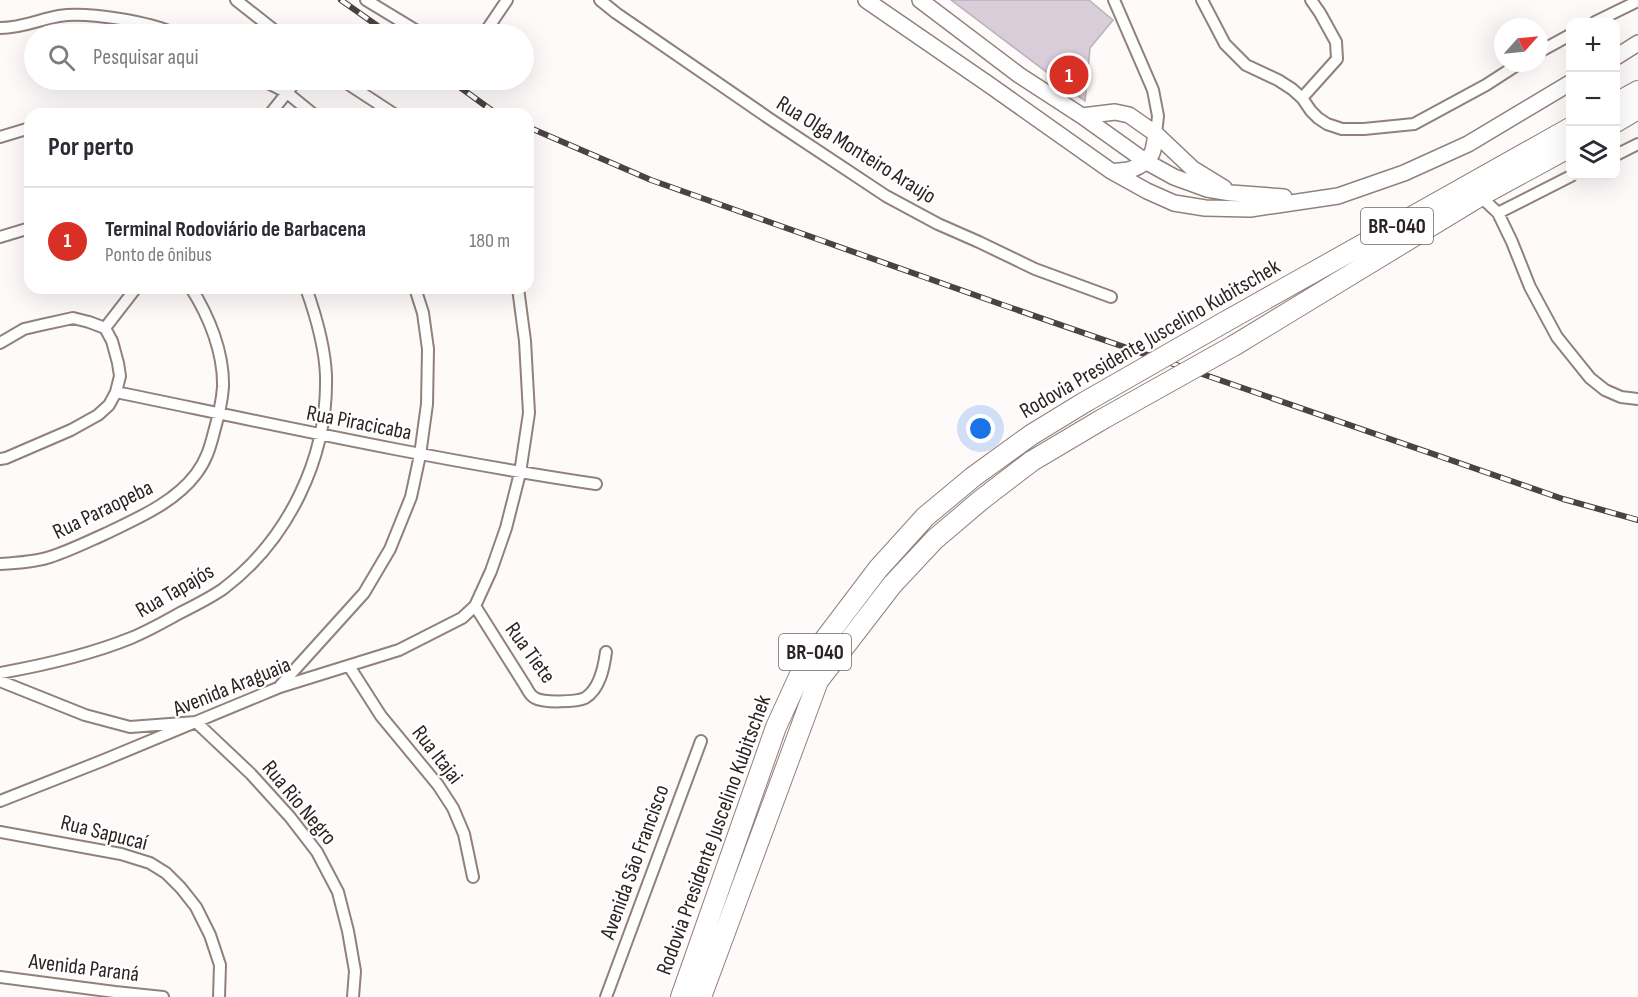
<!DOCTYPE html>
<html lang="pt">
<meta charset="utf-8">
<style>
body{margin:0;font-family:"Sofia Sans Condensed",sans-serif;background:#f2f2f3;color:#2b2b33}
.controls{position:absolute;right:18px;top:18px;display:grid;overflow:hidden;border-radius:12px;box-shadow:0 6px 24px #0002}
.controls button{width:54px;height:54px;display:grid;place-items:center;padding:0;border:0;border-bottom:2px solid #e1e1e2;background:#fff;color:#2b2b33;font:30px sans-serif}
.compass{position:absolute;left:1494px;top:18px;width:54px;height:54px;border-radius:50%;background:#fff;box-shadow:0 6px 24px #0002;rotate:63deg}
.you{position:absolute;left:981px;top:429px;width:21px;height:21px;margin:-15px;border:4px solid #fff;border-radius:50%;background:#1a73e8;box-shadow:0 0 0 9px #1a73e833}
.badge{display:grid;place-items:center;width:39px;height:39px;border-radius:50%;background:#d93025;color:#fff;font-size:20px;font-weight:700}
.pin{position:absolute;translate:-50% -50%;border:3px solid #fff;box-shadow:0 2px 6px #0006}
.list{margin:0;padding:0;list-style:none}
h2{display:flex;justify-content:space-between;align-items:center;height:78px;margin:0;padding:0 24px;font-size:26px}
h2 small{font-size:20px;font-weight:400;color:#7c7c81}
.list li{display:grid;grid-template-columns:39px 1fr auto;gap:18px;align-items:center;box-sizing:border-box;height:108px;padding:0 24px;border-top:2px solid #e1e1e2}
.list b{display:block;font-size:22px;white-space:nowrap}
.list p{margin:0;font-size:20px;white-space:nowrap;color:#7c7c81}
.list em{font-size:20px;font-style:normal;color:#7c7c81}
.icon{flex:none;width:33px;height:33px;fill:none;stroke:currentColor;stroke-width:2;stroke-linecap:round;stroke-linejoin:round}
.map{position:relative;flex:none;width:1638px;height:997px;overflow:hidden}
.search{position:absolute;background:#fff;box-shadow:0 6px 24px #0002;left:24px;top:24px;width:510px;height:66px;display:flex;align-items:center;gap:15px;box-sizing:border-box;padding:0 21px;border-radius:33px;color:#7c7c81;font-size:22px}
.panel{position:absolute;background:#fff;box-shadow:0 6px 24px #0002;left:24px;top:108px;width:510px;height:186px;border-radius:18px}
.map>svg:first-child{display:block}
.building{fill:#d9cdd9;stroke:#bbb0bb;stroke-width:1.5}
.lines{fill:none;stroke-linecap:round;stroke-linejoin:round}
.street-casing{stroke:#91817b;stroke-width:14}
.secondary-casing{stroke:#91817b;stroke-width:18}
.highway-casing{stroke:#91817b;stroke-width:22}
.street{stroke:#fff;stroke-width:10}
.secondary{stroke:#fff;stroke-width:15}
.highway{stroke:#fff;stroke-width:20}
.rail-casing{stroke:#494341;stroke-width:6}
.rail{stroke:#fff;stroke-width:4;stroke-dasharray:11;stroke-linecap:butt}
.highway-bridge-casing{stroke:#91817b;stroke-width:22;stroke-linecap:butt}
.highway-bridge{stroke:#fff;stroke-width:20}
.labels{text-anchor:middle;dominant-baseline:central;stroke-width:4.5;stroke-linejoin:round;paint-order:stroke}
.shield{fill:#fff;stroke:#6b6664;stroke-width:1.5}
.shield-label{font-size:21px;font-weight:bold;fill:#2b2422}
.street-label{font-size:22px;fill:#2b2422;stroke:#fff}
</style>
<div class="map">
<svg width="1638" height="997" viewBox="0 0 1638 997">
<rect width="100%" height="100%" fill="#fefaf9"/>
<path class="building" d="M951 0H1089L1113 20 1090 48 1085 101Z"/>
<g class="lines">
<defs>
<path id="street" d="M236 0 279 34
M366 0 422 34
M600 0 616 13 770 119 886 196 938 224 979 242 1035 269 1111 297
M1114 0 1153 90 1158 116 1156 134
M1202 0 1225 44 1246 65 1278 80 1292 89 1302 98 1311 111 1318 118 1327 124 1342 129H1364L1414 124 1486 85 1520 63
M1595 22 1638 1
M0 28C23 28 37 20 59 16 87 11 150 22 176 34
M484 34 507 0
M1539 52 1570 35
M262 80 286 92 313 114
M342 80 394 114
M1302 98 1337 59 1336 42 1320 13 1311 0
M270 114 297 80
M0 137 30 128
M1616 155 1638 144
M1480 196 1498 213 1571 176
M1498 213 1512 242 1530 287 1557 337 1590 378 1605 390 1621 397 1638 399
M0 237 30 228
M105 328 136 288
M0 343 24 329 41 325 73 318 89 322 105 328 112 341 118 363 120 376 116 392 109 405 98 415 71 430 6 458 0 459
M116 392C276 425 435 460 596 484
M0 564C17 563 34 562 50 557 69 551 87 542 105 534 138 518 174 503 196 474 206 461 210 448 214 432 218 418 222 402 223 387 224 353 209 316 191 288
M475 606 526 687C528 691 531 696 535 698 543 703 577 702 585 698 600 689 604 667 606 652
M349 666 381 716 438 785 453 808 464 834 473 877
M0 673C45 665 89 655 131 638 148 631 164 622 180 613 194 606 210 598 223 589 288 540 328 458 326 376 325 347 316 316 306 288
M0 681 85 715 130 727 196 722 251 774 290 817 317 852 338 892 348 931 355 971 353 997
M280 686 364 593 390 549 411 497 420 455 427 404 428 349 423 313 415 288
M0 801 104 760 280 687 399 650 462 618 475 606 491 571 506 528 520 473 529 413 525 341 518 288
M0 832 121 854 150 863 166 873 181 888 196 907 210 935 220 965 219 997
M0 977 115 992 163 997
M606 997 701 741"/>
<path id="secondary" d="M866 0 991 86 1111 171 1147 191 1174 203 1205 208 1250 209 1338 196 1404 173 1468 144 1570 83
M920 0 1019 75 1082 116 1145 161 1174 177 1207 189 1231 193 1284 197
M1616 57 1638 43
M1082 116 1115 112 1129 115 1156 134 1193 169 1224 188
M1111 171C1127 172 1143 169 1152 153 1154 148 1155 140 1156 134"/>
<path id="highway" d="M1616 103 1638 91
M1616 122 1638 109
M1223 323 1570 128
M1235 345 1480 196 1570 147
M681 997 776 727 803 668 878 569 925 517 973 477 1031 435 1085 402
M701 997 818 681 892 585 935 539 981 500 1032 461 1101 420"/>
</defs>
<use href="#street" class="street-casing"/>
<use href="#secondary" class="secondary-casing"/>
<use href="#highway" class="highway-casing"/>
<use href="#street" class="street"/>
<use href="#secondary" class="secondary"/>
<use href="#highway" class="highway"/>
<defs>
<path id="rail" d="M341 0 389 34
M450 80 494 112 499 114
M528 127 651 180 1003 305 1563 499 1638 520"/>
</defs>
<use href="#rail" class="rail-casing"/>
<use href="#rail" class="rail"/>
<defs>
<path id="highway-bridge" d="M1085 402 1223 323
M1101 420 1235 345"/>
</defs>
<use href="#highway-bridge" class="highway-bridge-casing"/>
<use href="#highway-bridge" class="highway-bridge"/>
</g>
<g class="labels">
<g class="shield">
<rect x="1361" y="208" width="72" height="36" rx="4.5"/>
<rect x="779" y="634" width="72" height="36" rx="4.5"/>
</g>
<g class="shield-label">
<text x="1397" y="226">BR-040</text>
<text x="815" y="652">BR-040</text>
</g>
<g class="street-label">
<text transform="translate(856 150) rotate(32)">Rua Olga Monteiro Araujo</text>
<text transform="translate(1150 339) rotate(-30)">Rodovia Presidente Juscelino Kubitschek</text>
<text transform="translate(359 423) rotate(11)">Rua Piracicaba</text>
<text transform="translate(103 510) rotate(-26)">Rua Paraopeba</text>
<text transform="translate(175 591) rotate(-30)">Rua Tapajós</text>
<text transform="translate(530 653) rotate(54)">Rua Tiete</text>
<text transform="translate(232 687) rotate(-22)">Avenida Araguaia</text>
<text transform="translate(437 755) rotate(52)">Rua Itajai</text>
<text transform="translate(299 803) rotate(50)">Rua Rio Negro</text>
<text transform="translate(104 833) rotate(14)">Rua Sapucaí</text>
<text transform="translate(714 835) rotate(-70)">Rodovia Presidente Juscelino Kubitschek</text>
<text transform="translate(635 862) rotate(-70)">Avenida São Francisco</text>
<text transform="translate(84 968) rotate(7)">Avenida Paraná</text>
</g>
</g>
</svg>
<div class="controls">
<button>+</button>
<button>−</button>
<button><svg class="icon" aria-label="layers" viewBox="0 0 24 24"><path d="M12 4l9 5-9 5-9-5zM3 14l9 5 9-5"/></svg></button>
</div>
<svg class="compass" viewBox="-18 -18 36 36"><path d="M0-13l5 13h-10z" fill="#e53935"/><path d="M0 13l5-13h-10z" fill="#7c7c81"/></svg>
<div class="you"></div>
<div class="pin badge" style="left:1069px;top:75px">1</div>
<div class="search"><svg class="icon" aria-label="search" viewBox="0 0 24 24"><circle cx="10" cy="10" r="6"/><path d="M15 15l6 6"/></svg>Pesquisar aqui</div>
<section class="panel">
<h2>Por perto<small></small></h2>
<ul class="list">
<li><span class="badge">1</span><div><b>Terminal Rodoviário de Barbacena</b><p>Ponto de ônibus</p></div><em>180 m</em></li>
</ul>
</section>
</div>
